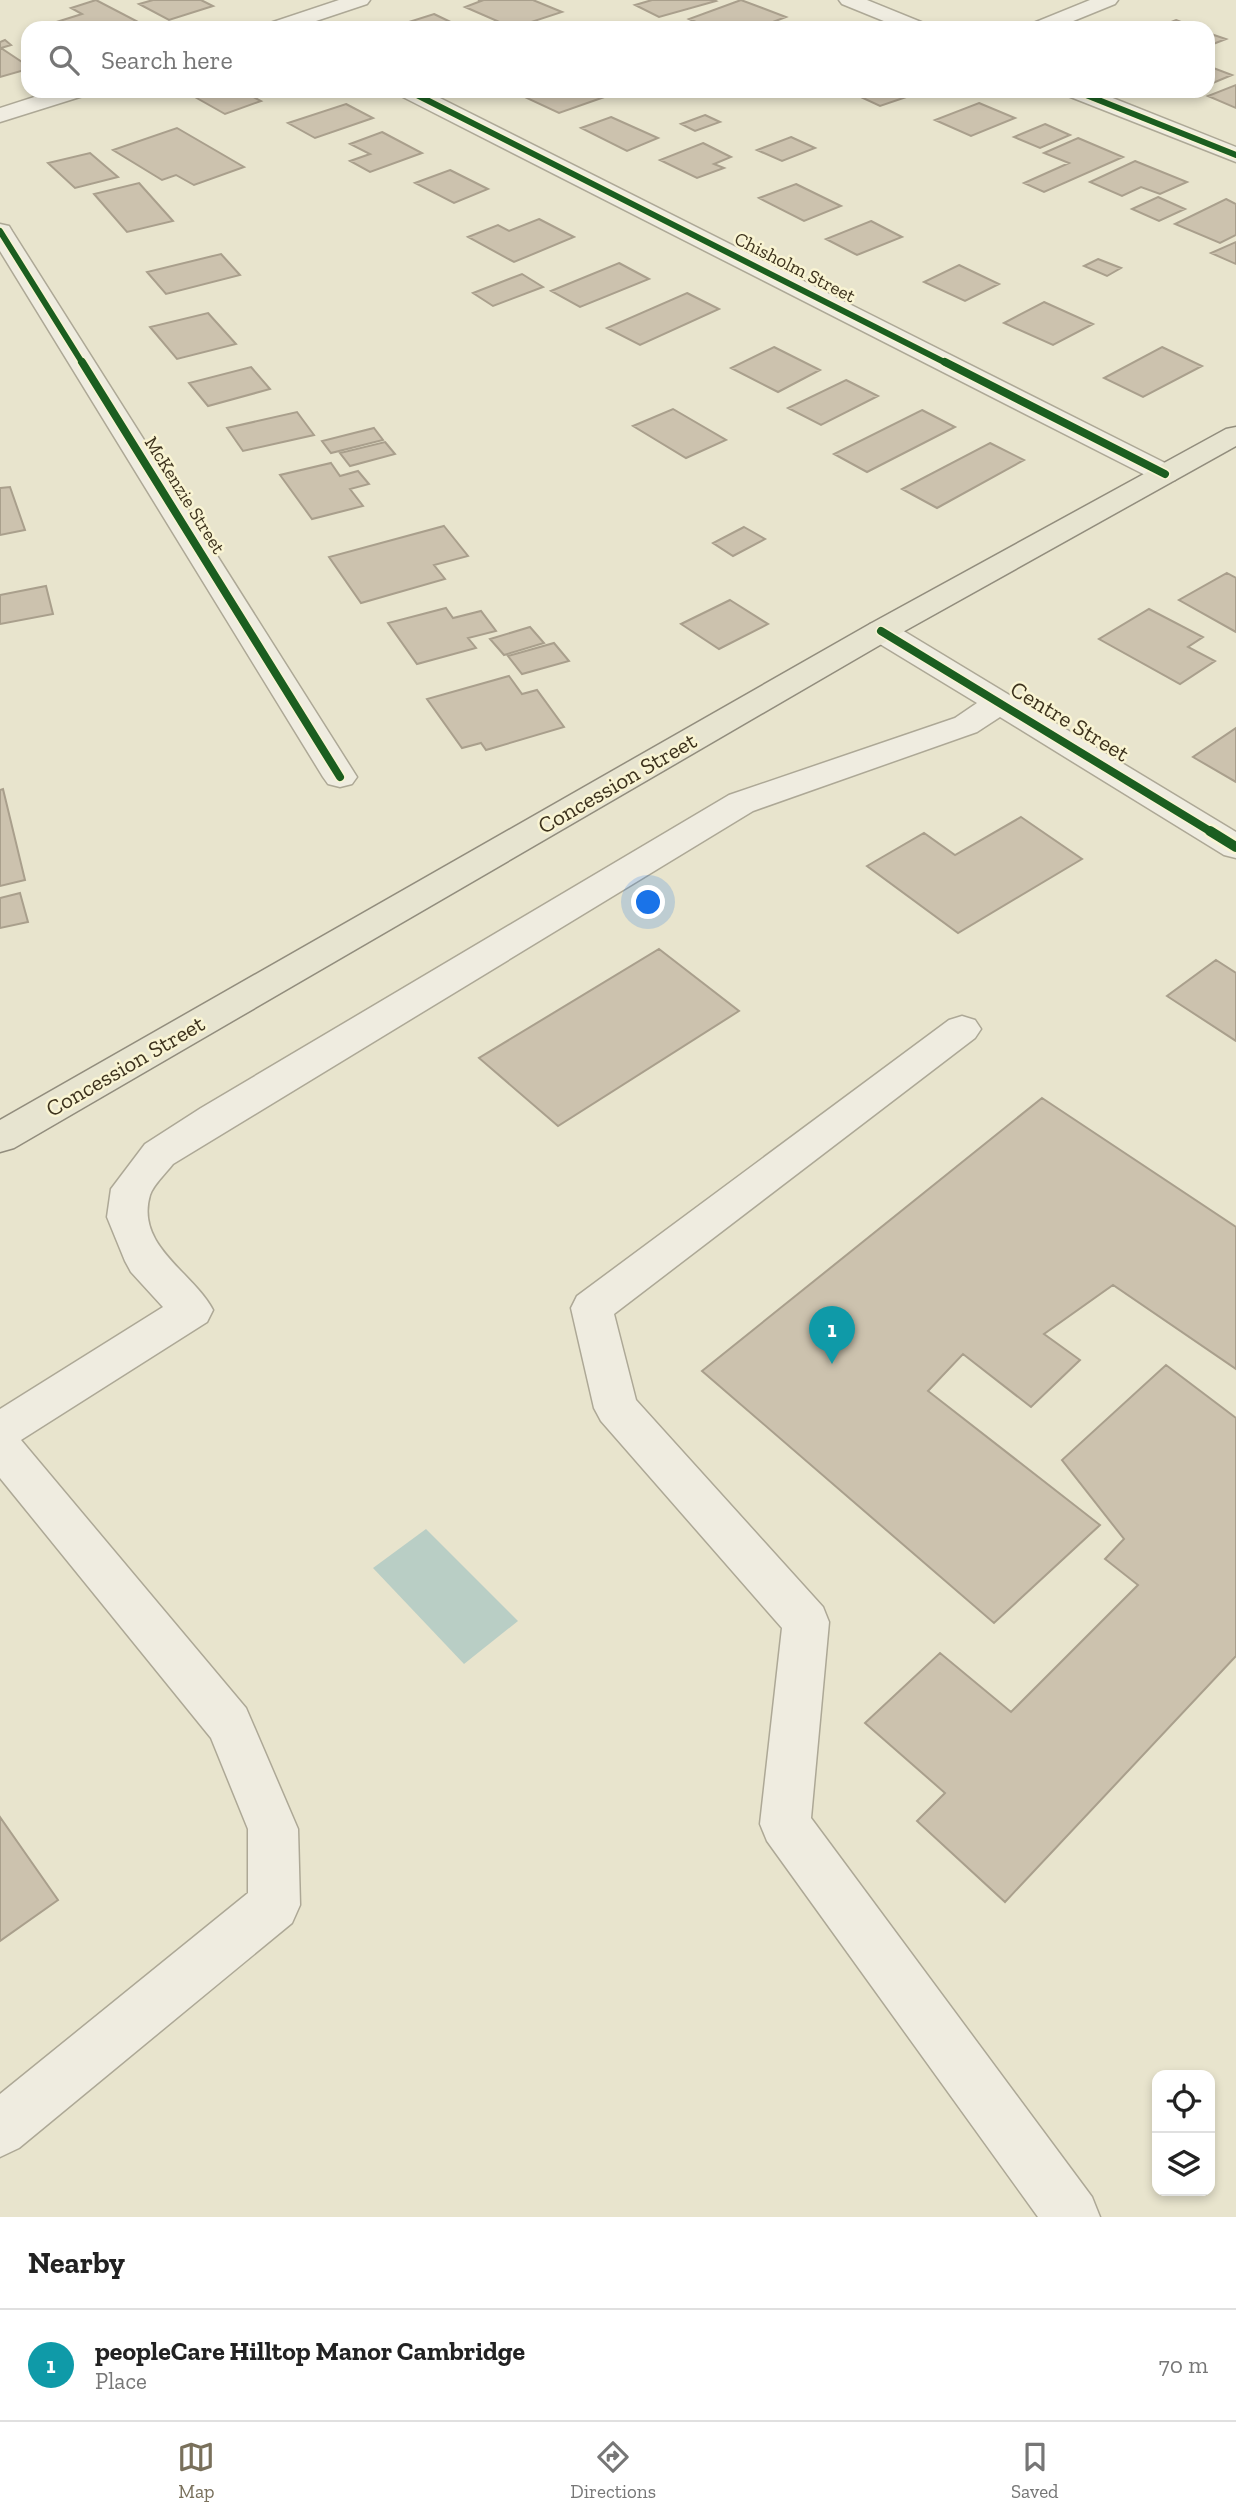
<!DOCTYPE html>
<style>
body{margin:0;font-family:"Zilla Slab",serif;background:#f2f2f2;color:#222}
.controls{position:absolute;right:21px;bottom:21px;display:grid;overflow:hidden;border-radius:14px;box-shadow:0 4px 10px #0003}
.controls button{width:63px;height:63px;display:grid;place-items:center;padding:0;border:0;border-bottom:2px solid #e0e0e0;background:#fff;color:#222;font:35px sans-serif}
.you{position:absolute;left:649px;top:903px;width:24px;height:24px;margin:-18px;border:5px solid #fff;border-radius:50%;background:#1a73e8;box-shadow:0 0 0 10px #1a73e833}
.badge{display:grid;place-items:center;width:46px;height:46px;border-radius:50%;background:#79705b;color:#fff;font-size:23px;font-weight:700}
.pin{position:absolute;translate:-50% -58px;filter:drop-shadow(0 2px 4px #0008)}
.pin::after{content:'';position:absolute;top:37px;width:24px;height:21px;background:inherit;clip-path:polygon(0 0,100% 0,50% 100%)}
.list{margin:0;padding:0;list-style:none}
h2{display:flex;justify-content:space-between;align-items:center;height:91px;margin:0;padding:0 28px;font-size:30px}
h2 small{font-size:23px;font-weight:400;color:#767676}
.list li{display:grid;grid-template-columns:46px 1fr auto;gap:21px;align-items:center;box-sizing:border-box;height:112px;padding:0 28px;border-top:2px solid #e0e0e0}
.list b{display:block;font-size:26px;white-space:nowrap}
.list p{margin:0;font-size:23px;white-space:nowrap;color:#767676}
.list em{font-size:23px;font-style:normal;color:#767676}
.icon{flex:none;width:38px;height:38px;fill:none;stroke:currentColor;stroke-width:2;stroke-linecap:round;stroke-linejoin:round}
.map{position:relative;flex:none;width:1236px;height:2217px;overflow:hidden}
.search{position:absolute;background:#fff;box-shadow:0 4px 10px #0003;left:21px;right:21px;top:21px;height:77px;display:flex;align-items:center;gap:18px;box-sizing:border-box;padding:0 24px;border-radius:21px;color:#767676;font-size:26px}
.sheet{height:203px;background:#fff}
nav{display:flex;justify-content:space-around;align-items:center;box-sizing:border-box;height:98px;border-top:2px solid #e0e0e0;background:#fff;font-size:19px;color:#767676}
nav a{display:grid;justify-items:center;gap:4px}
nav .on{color:#79705b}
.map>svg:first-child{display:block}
.water{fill:#b9cec5}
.building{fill:#ccc2ae;stroke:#a99f8c;stroke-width:2}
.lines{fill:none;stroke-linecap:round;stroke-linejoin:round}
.minor-casing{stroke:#ada896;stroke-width:3}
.major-casing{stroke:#928d7d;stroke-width:3}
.minor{fill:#efece0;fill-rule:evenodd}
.major{fill:#e7e4d0;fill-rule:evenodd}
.cycleway-far2-casing{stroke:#f9f4d3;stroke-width:9}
.cycleway-far1-casing{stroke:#f9f4d3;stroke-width:11}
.cycleway-casing{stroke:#f9f4d3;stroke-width:15}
.cycleway-far2{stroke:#1b5e20;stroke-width:6}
.cycleway-far1{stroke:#1b5e20;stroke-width:8}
.cycleway{stroke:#1b5e20;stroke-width:10}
.labels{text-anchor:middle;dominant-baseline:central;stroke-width:5;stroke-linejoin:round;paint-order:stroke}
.far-street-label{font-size:19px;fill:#3d321d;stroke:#f9f4d3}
.street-label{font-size:23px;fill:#3d321d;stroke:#f9f4d3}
</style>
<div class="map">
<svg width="1236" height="2217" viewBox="0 0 1236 2217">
<rect width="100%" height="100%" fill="#e8e4cd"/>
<path class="water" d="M426 1529 518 1621 464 1664 373 1568Z"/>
<path class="building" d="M96 0 144 25 134 28H58L50 24 82 14 71 8Z
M153 0H201L213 6 169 20 139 4Z
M478 0H533L562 12 513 28 465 7 481 1Z
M652 0H714L716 1 659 17 635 5Z
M741 0 786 17 757 28 737 22 719 28H710L689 19Z
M434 14 461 27 390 28Z
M1176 20 1196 28H1156Z
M1208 33 1226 39 1208 46Z
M5 40 11 45 1 48 28 66V69L0 77V42Z
M1208 66 1232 75 1208 85Z
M1236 85V108L1208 96Z
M195 91H242L261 101 225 114 188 93Z
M522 91H602L610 95 559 113 516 93Z
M848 91H924L880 106Z
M979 103 1015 118 971 136 935 120Z
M346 104 373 118 315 138 288 123Z
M705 115 720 122 695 131 681 124Z
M611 117 658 138 627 151 581 128Z
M1045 124 1070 135 1040 148 1014 137Z
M177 128 244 167 194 185 176 175 162 180 113 150Z
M382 132 422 153 370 172 350 161 370 154 350 144Z
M791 137 815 148 782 161 757 150Z
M1078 138 1123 157 1044 192 1024 183 1069 163 1044 153Z
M703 143 731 157 714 164 724 168 697 178 660 160Z
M90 153 118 177 75 188 48 163Z
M1135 161 1187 182 1160 194 1141 187 1122 196 1090 182Z
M450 170 488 189 454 203 415 183Z
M139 183 173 221 127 232 94 194Z
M796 184 841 206 804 221 759 198Z
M1158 197 1185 209 1159 221 1132 209Z
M1226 199 1236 204V235L1220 243 1175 224Z
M539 219 574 237 514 262 468 237 498 225 509 231Z
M871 221 902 237 857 255 826 239Z
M1236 242V264L1211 253Z
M221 254 240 275 166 294 147 272Z
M1098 259 1121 268 1107 276 1084 266Z
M619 263 649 279 580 307 551 291Z
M959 265 999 284 965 301 924 282Z
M522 274 543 287 493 306 473 293Z
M687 293 719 309 640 345 607 328Z
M1044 302 1093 324 1053 345 1004 323Z
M208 313 236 344 177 359 150 327Z
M774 347 820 370 778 392 731 368Z
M1162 347 1202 366 1143 397 1104 378Z
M251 367 270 389 208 406 189 383Z
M846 380 878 396 821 425 788 408Z
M673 409 726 440 686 458 633 426Z
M922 410 955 427 867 472 834 454Z
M297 412 314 435 243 451 227 428Z
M374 428 383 440 331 453 322 441Z
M385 442 395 454 350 466 340 453Z
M990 443 1024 460 937 508 902 489Z
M331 463 340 476 358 471 369 484 350 489 363 506 312 519 280 475Z
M10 487 25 530 0 535V488Z
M444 526 468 556 434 565 445 579 361 603 329 557Z
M744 527 765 539 733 556 713 543Z
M1227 573 1236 578V632L1179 600Z
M46 586 53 614 0 624V595Z
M730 600 768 624 719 649 681 624Z
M446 608 453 618 481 611 496 631 468 638 476 648 417 664 388 623Z
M1149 609 1203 637 1188 647 1215 661 1180 684 1099 639Z
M530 627 544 643 504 655 490 639Z
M554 643 569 661 522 674 508 656Z
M509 676 522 694 537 690 564 727 486 750 481 743 462 748 427 699Z
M1236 728V782L1193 757Z
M3 789 25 880 0 886V790Z
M1021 817 1082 859 958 933 867 866 924 833 955 855Z
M20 893 28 922 0 928V898Z
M659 949 739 1011 558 1126 479 1058Z
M1216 960 1236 973V1041L1167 996Z
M1042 1098 1236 1227V1369L1113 1285 1044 1334 1080 1360 1031 1407 963 1354 928 1391 1100 1525 994 1623 702 1371Z
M1166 1365 1236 1418V1656L1005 1902 917 1821 945 1793 865 1723 940 1653 1011 1712 1138 1585 1105 1559 1124 1539 1062 1460Z
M0 1817 58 1900 0 1941Z"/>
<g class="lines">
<defs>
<path id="minor" d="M339 0H370L367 4 295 28H264L267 24Z
M839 0H867L926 24 929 28H901L842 4Z
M1090 0H1118L1115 4 1056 28H1028L1031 24Z
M53 91H86L83 96 0 122V108Z
M398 91H426L1175 468 1179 474 1175 480 1165 482 1155 480 401 96Z
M1065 91H1095L1236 147V162L1068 96Z
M0 224 9 226 12 231 357 777 352 784 340 787 328 784 323 777 0 251Z
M881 622 892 624 1236 832V858L1224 855 1000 717 977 732 753 811 173 1164C166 1173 153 1185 150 1195 135 1246 193 1272 213 1310L207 1322 21 1440 246 1708 298 1829 300 1905 292 1923 19 2148 0 2157V2094L248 1893V1829L211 1738 0 1478V1409L163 1307 131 1272 125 1261 107 1217 111 1189 145 1144 201 1108 729 795 955 718 977 703 870 638 866 631 870 624Z
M962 1016 975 1020 981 1029 975 1038 614 1314 636 1400 823 1607 829 1622 811 1818 1092 2197 1100 2217H1038L767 1841 760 1824 782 1628 601 1421 594 1408 571 1308 577 1296 949 1020Z"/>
<path id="major" d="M1236 427V446L892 638 14 1148 0 1152V1120L870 624 1226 429Z"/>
</defs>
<use href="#minor" class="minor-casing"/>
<use href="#major" class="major-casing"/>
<use href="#minor" class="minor"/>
<use href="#major" class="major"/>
<defs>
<path id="cycleway-far2" d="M409 91 948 364
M1076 91 1236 155
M0 231 83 364"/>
<path id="cycleway-far1" d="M82 362 340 777
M945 362 1165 474
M881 631 1213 833"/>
<path id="cycleway" d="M1210 831 1236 847"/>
</defs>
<use href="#cycleway-far2" class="cycleway-far2-casing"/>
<use href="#cycleway-far1" class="cycleway-far1-casing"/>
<use href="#cycleway" class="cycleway-casing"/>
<use href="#cycleway-far2" class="cycleway-far2"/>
<use href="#cycleway-far1" class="cycleway-far1"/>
<use href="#cycleway" class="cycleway"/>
</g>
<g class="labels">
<g class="far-street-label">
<text transform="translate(795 267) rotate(27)">Chisholm Street</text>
<text transform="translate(185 495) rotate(58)">McKenzie Street</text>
</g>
<g class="street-label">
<text transform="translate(1070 721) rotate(31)">Centre Street</text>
<text transform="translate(617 783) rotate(-30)">Concession Street</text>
<text transform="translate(125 1066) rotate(-30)">Concession Street</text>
</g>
</g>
</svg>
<div class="controls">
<button><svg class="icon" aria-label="locate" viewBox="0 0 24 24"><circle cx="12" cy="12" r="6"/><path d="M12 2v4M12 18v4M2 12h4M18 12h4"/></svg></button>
<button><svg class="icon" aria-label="layers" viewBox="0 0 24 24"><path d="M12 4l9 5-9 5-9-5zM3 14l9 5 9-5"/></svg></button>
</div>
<div class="you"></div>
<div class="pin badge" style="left:832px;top:1364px;background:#0f9aa8">1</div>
<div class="search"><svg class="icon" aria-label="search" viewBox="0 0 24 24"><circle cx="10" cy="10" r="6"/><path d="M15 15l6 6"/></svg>Search here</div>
</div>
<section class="sheet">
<h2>Nearby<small></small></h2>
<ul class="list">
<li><span class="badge" style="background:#0f9aa8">1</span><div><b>peopleCare Hilltop Manor Cambridge</b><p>Place</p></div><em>70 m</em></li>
</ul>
</section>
<nav>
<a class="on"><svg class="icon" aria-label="map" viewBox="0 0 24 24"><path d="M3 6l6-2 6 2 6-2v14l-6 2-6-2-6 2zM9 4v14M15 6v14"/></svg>Map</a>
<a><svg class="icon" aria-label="directions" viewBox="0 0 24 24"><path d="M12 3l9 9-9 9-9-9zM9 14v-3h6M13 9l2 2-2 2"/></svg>Directions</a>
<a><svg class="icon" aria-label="saved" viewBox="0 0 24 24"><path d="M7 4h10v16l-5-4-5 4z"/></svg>Saved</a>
</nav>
